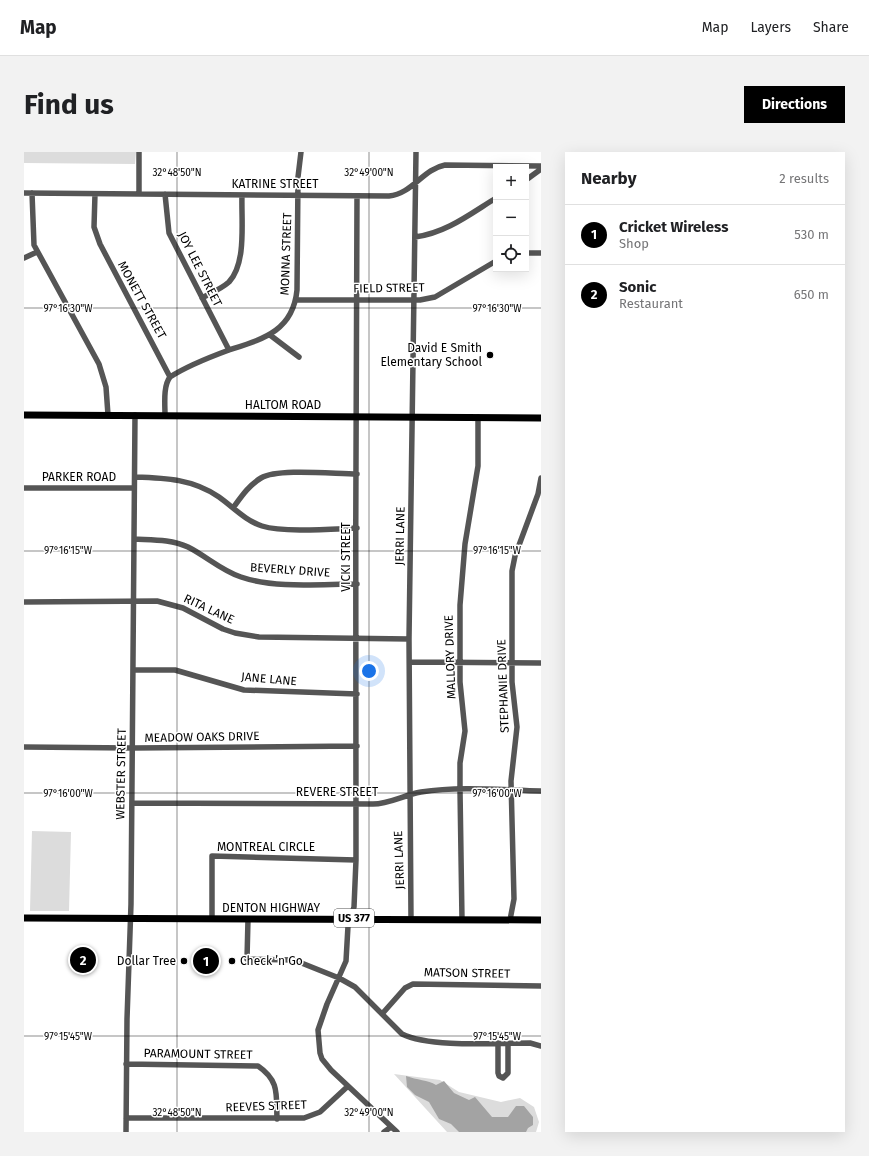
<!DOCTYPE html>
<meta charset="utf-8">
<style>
body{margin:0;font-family:"Fira Sans",sans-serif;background:#f2f2f2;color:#202124}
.controls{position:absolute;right:12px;top:12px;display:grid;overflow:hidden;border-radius:0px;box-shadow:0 4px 16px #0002}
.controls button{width:36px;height:36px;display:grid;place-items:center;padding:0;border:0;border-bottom:1px solid #e0e0e0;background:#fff;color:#202124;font:20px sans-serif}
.you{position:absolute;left:345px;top:519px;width:14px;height:14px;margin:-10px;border:3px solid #fff;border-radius:50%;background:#1a73e8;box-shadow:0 0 0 6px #1a73e833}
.badge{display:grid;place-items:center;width:26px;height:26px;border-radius:50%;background:#000;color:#fff;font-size:13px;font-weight:700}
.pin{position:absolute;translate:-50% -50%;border:2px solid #fff;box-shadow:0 1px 4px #0006}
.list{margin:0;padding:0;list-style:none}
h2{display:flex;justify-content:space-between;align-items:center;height:52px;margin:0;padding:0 16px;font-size:17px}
h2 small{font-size:13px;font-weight:400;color:#757577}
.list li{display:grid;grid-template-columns:26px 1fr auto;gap:12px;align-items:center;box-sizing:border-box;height:60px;padding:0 16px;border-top:1px solid #e0e0e0}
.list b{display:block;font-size:15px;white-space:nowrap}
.list p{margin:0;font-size:13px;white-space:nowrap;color:#757577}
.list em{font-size:13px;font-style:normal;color:#757577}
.icon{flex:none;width:22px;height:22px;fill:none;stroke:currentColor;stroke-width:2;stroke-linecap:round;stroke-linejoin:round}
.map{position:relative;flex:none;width:517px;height:980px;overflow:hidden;border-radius:0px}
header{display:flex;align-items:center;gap:24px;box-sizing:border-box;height:56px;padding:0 20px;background:#fff;border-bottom:1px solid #e0e0e0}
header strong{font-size:19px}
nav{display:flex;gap:22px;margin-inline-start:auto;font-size:14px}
.intro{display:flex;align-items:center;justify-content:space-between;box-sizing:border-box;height:96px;padding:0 24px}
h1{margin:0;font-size:28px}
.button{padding:10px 18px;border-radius:0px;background:#000;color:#fff;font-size:14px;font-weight:700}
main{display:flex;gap:24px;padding:0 24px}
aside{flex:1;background:#fff;border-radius:0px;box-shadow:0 4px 16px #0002}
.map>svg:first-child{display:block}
.green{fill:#dcdcdc}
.water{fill:#a3a3a3}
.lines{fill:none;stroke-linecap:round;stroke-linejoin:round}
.minor{stroke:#555;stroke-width:5.5}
.major{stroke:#000;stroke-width:7}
.ticks{fill:none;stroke:#000;stroke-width:1;stroke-opacity:0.45}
.poi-dot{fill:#000;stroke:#fff;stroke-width:1.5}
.labels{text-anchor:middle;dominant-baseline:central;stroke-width:3;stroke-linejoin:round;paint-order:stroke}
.shield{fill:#fff;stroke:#4c4c4c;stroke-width:1}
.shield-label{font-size:11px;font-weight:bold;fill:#000}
.street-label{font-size:12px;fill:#000;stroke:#fff}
.poi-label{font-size:12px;fill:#000;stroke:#fff;text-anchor:end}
.ticks-label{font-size:10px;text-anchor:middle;fill:#000;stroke:#fff;stroke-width:3;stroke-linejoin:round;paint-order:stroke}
</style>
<header>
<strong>Map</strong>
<nav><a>Map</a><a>Layers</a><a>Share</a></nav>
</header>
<div class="intro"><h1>Find us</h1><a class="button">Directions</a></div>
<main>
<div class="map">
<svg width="517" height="980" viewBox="0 0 517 980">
<rect width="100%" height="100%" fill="#fff"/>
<path class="green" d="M0 0H112L111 12 0 11Z
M8 679 47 680 45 759H6Z
M370 922 416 928 435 940 477 950 496 946 510 955 515 970 512 980H423Z"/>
<path class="water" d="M382 924C393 928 404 928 412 933L420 929 430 941 445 948 451 945 468 965H484L492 954H500L509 965V973L504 976 502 980H435L427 972 415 967 405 950 391 943 383 935Z"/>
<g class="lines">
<path class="minor" d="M502 28 517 17
M0 41 365 44C388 42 399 17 421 13L517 14
M8 41 10 93 75 212 82 235 84 263
M71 42 70 75 76 92 146 225
M115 42V0
M141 42 145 81 205 198
M333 44C332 265 331 487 332 708L330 755 324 774 322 809 303 852 294 878 296 901 298 907 307 918 373 980
M391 85C422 81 446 62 472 46
M502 101H517
M0 106 13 100
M178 146C187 141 197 137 205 130 223 111 217 68 218 43
M272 148H396L411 145 472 109
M246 183 275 205
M146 225C163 214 186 205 205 198 239 187 269 179 273 138L274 25 277 0
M141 263C141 252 139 234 146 225
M111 325C142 326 169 327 195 345 209 355 222 369 238 374 260 381 308 377 333 376
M0 336H110
M209 356C217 345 225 333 237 326 254 316 310 322 333 322
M110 387C128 388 147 387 164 395 182 404 198 419 217 425 252 437 297 432 333 432
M0 450 133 449 159 456 199 477 211 481 235 485 385 487
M386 510 517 511
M109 518H151L220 538 333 542
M0 595 108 596 333 594
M108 651 349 652C365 652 380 643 397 640 436 634 477 638 517 639
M188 766V704L332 708
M224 767 223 807 270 808 315 826 331 835 378 882C406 896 473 891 506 891L517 894
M387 767 385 487 392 0
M438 768 436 638V611L441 579 436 530V453L441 392 454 314V265
M486 768 490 747 487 629 493 575 488 530V419L491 404 514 342 517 326
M358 862 381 836 389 832 517 834
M474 891V921L475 924 479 926 484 921V891
M102 912 234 914C256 929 252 943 253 967
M102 966H280L296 960 323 935
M102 980 103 867 107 752 111 263
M360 980 367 975"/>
<path class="major" d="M0 263 517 266
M0 766 517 768"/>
</g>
<path class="ticks" d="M153 0V980M345 0V980M0 156H517M0 399H517M0 641H517M0 884H517"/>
<g class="poi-dot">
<circle cx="466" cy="203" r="4"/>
<circle cx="160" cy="809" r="4"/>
<circle cx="208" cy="809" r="4"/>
</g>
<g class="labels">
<rect class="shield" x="310" y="757" width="40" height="18" rx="3"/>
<g class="shield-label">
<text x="330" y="766">US 377</text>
</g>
<g class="street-label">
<text x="251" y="32">KATRINE STREET</text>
<text transform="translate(262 102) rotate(-88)">MONNA STREET</text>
<text transform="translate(176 117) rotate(63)">JOY LEE STREET</text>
<text transform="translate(365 136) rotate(-1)">FIELD STREET</text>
<text transform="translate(118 148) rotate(61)">MONETT STREET</text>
<text x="259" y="253">HALTOM ROAD</text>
<text x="55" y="325">PARKER ROAD</text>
<text transform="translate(376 384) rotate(-89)">JERRI LANE</text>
<text transform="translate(322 405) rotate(-90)">VICKI STREET</text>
<text transform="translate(266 418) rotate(4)">BEVERLY DRIVE</text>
<text transform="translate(185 457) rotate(25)">RITA LANE</text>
<text transform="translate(426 505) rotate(-92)">MALLORY DRIVE</text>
<text transform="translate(245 527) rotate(5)">JANE LANE</text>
<text transform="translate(479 534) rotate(-92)">STEPHANIE DRIVE</text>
<text transform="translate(178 585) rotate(-1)">MEADOW OAKS DRIVE</text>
<text transform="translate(97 622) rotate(-89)">WEBSTER STREET</text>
<text x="313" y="640">REVERE STREET</text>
<text x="242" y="695">MONTREAL CIRCLE</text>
<text transform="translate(375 708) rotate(-92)">JERRI LANE</text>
<text x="247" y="756">DENTON HIGHWAY</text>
<text transform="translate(443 821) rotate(1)">MATSON STREET</text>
<text transform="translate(174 902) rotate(1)">PARAMOUNT STREET</text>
<text transform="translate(242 954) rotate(-2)">REEVES STREET</text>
</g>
<g class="poi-label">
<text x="458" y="196">David E Smith<tspan x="458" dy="14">Elementary School</tspan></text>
<text x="152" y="809">Dollar Tree</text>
<text x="216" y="809" text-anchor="start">Check ’n Go</text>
</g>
</g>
<g class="ticks-label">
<text x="153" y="24">32°48'50"N</text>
<text x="345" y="24">32°49'00"N</text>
<text x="473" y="160">97°16'30"W</text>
<text x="44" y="160">97°16'30"W</text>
<text x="473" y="402">97°16'15"W</text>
<text x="44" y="402">97°16'15"W</text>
<text x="44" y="645">97°16'00"W</text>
<text x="473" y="645">97°16'00"W</text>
<text x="473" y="888">97°15'45"W</text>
<text x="44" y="888">97°15'45"W</text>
<text x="153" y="964">32°48'50"N</text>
<text x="345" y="964">32°49'00"N</text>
</g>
</svg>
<div class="controls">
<button>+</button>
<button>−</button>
<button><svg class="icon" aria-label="locate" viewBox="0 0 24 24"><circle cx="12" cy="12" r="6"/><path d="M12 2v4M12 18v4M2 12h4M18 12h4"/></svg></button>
</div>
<div class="you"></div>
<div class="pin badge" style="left:182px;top:809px">1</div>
<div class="pin badge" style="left:59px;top:808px">2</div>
</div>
<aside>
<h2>Nearby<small>2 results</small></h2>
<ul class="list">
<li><span class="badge">1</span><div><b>Cricket Wireless</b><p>Shop</p></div><em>530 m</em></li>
<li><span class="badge">2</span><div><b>Sonic</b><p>Restaurant</p></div><em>650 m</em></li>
</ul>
</aside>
</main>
